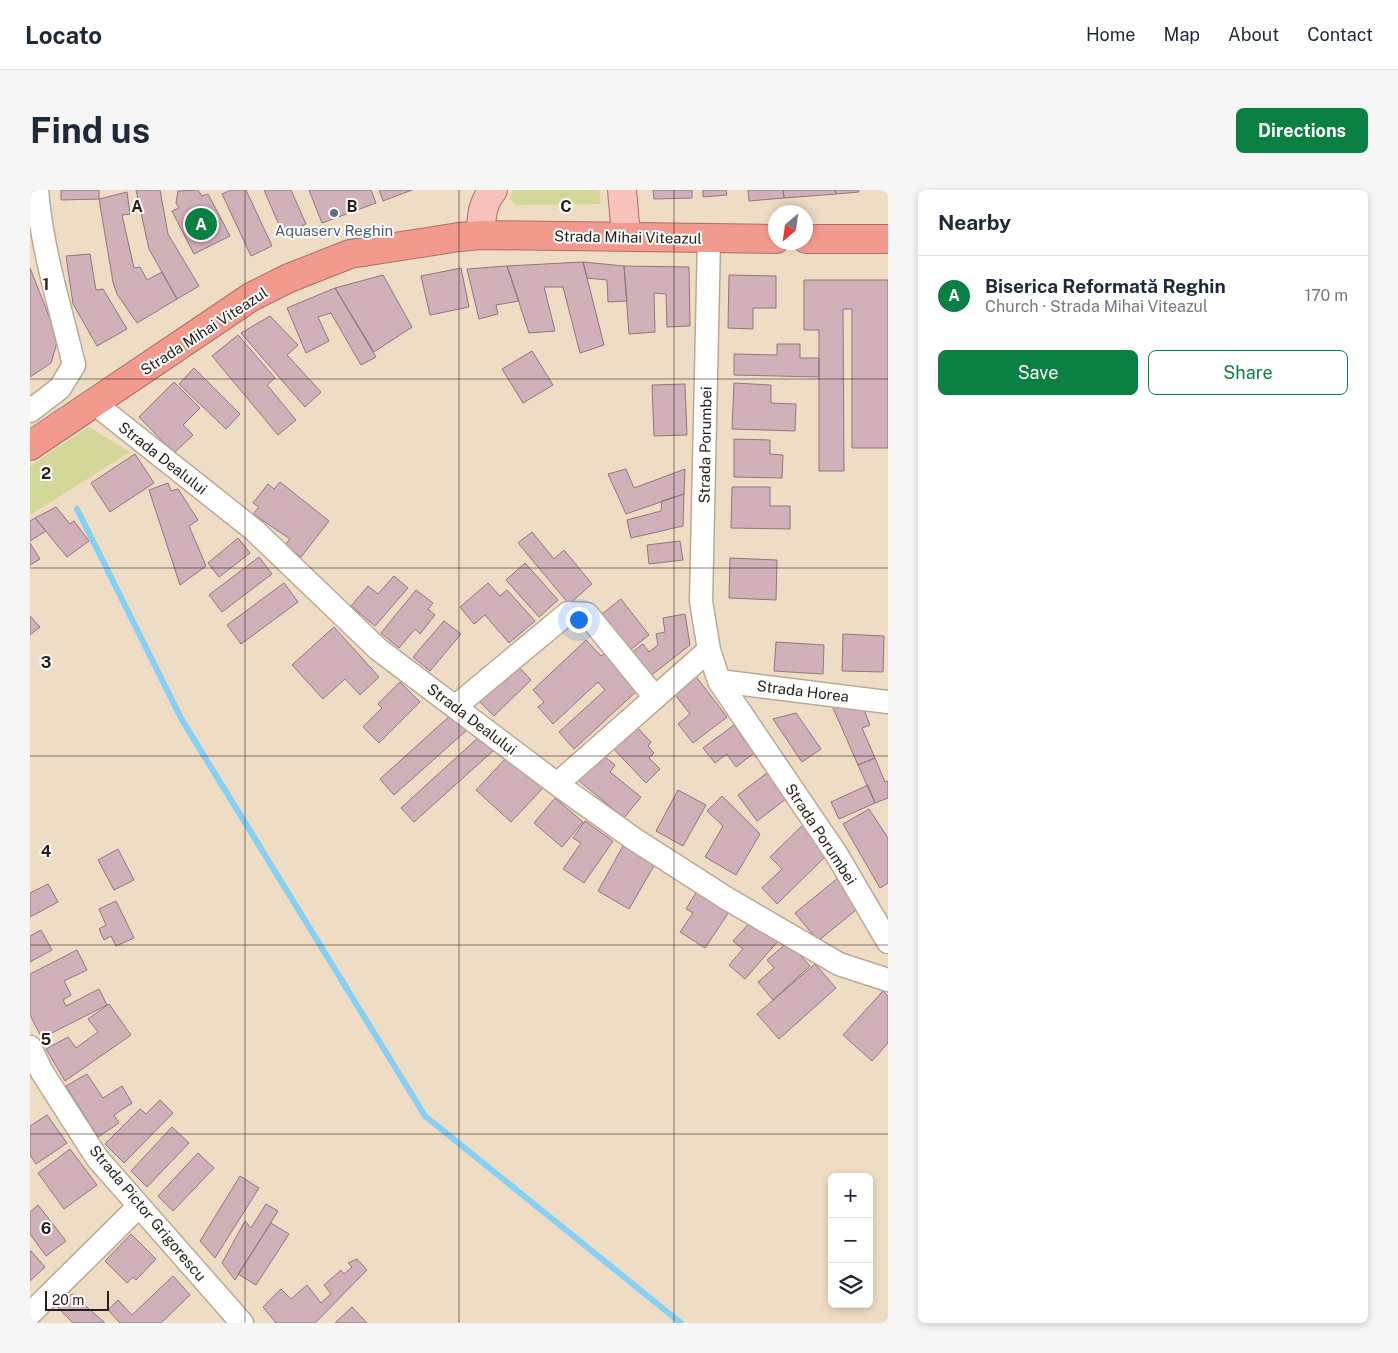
<!DOCTYPE html>
<meta charset="utf-8">
<style>
body{margin:0;font-family:"Public Sans",sans-serif;background:#f6f6f7;color:#1f2937}
.controls{position:absolute;right:15px;bottom:15px;display:grid;overflow:hidden;border-radius:8px;box-shadow:0 2px 8px #0003}
.controls button{width:45px;height:45px;display:grid;place-items:center;padding:0;border:0;border-bottom:1px solid #e0e1e3;background:#fff;color:#1f2937;font:25px sans-serif}
.compass{position:absolute;left:738px;top:15px;width:45px;height:45px;border-radius:50%;background:#fff;box-shadow:0 2px 8px #0003;rotate:209deg}
.scale{position:absolute;left:15px;bottom:12px;width:64px;box-sizing:border-box;padding-left:5px;border:2px solid #261f17;border-top:0;font-size:14px;line-height:18px;white-space:nowrap;color:#261f17;-webkit-text-stroke:4px #fff;paint-order:stroke}
.you{position:absolute;left:548px;top:429px;width:18px;height:18px;margin:-12px;border:4px solid #fff;border-radius:50%;background:#1a73e8;box-shadow:0 0 0 8px #1a73e833}
.badge{display:grid;place-items:center;width:32px;height:32px;border-radius:50%;background:#0b8043;color:#fff;font-size:16px;font-weight:700}
.pin{position:absolute;translate:-50% -50%;border:2px solid #fff;box-shadow:0 1px 5px #0006}
.list{margin:0;padding:0;list-style:none}
h2{display:flex;justify-content:space-between;align-items:center;height:65px;margin:0;padding:0 20px;font-size:21px}
h2 small{font-size:16px;font-weight:400;color:#747a83}
.list li{display:grid;grid-template-columns:32px 1fr auto;gap:15px;align-items:center;box-sizing:border-box;height:80px;padding:0 20px;border-top:1px solid #e0e1e3}
.list b{display:block;font-size:19px;white-space:nowrap}
.list p{margin:0;font-size:16px;white-space:nowrap;color:#747a83}
.list em{font-size:16px;font-style:normal;color:#747a83}
.actions{display:flex;gap:10px;padding:15px 20px}
.actions a{flex:1;padding:11px 0;border:1px solid #0b8043;border-radius:8px;text-align:center;font-size:18px;color:#0b8043}
.actions .main{background:#0b8043;color:#fff}
.icon{flex:none;width:28px;height:28px;fill:none;stroke:currentColor;stroke-width:2;stroke-linecap:round;stroke-linejoin:round}
.map{position:relative;flex:none;width:858px;height:1133px;overflow:hidden;border-radius:8px}
header{display:flex;align-items:center;gap:30px;box-sizing:border-box;height:70px;padding:0 25px;background:#fff;border-bottom:1px solid #e0e1e3}
header strong{font-size:24px}
nav{display:flex;gap:28px;margin-inline-start:auto;font-size:18px}
.intro{display:flex;align-items:center;justify-content:space-between;box-sizing:border-box;height:120px;padding:0 30px}
h1{margin:0;font-size:35px}
.button{padding:12px 22px;border-radius:8px;background:#0b8043;color:#fff;font-size:18px;font-weight:700}
main{display:flex;gap:30px;padding:0 30px}
aside{flex:1;background:#fff;border-radius:8px;box-shadow:0 2px 8px #0003}
.map>svg:first-child{display:block}
.green{fill:#d3d798}
.lines{fill:none;stroke-linecap:round;stroke-linejoin:round}
.stream{stroke:#87d0f5;stroke-width:6}
.building{fill:#d0b0b9;stroke:#92757e}
.minor-casing{stroke:#bca993;stroke-width:25}
.major-casing{stroke:#ab6f64;stroke-width:30}
.highway-casing{stroke:#ab6f64;stroke-width:30}
.minor{stroke:#fff;stroke-width:22}
.major{stroke:#f7c2bb;stroke-width:28}
.highway{stroke:#f29a8e;stroke-width:28}
.grid{fill:none;stroke:#261f17;stroke-width:1;stroke-opacity:0.55}
.service-dot{fill:#5c6f8a;stroke:#fff;stroke-width:2}
.labels{text-anchor:middle;dominant-baseline:central;stroke-width:4;stroke-linejoin:round;paint-order:stroke}
.service-label{font-size:15px;fill:#4e5e75;stroke:#fff}
.street-label{font-size:15px;fill:#261f17;stroke:#fff}
.grid-label{font-size:16px;text-anchor:middle;font-weight:bold;fill:#261f17;stroke:#fff;stroke-width:4;stroke-linejoin:round;paint-order:stroke}
</style>
<header>
<strong>Locato</strong>
<nav><a>Home</a><a>Map</a><a>About</a><a>Contact</a></nav>
</header>
<div class="intro"><h1>Find us</h1><a class="button">Directions</a></div>
<main>
<div class="map">
<svg width="858" height="1133" viewBox="0 0 858 1133">
<rect width="100%" height="100%" fill="#efdcc4"/>
<path class="green" d="M483 0H569L571 14 486 15 480 9Z
M59 237 100 262 0 325V276Z"/>
<g class="lines">
<path class="stream" d="M47 319 152 530 395 926 651 1133"/>
</g>
<path class="building" d="M31 0H69V9L31 10Z
M106 0H130L138 44 169 96 147 109 119 59Z
M168 0 172 6 178 4 200 46 164 64 142 21 149 18 146 13 148 1Z
M201 0H216L242 56 221 66 192 4Z
M234 0H261L276 34 253 44Z
M279 0H341L346 13 292 33Z
M349 0H382L353 11Z
M623 0H662V8L624 9Z
M673 0H696L697 5 673 7Z
M718 0H753L754 8 719 11Z
M753 0H805L806 4 754 8Z
M805 0H828L829 2 806 4Z
M97 2 100 24 92 25 104 78 110 77 117 90 132 82 147 109 107 133 87 104 83 92 69 9Z
M60 64 66 100 73 99 97 139 67 156 43 114 36 66Z
M553 72 574 155 550 163 533 97H514L525 141 499 143 477 76Z
M553 72 594 76 597 111 578 112 577 90 557 88Z
M477 76 489 111 466 115 468 124 449 129 437 79Z
M594 76 659 77 660 136 637 137 636 104 624 103 625 142 599 144Z
M0 78 28 149 21 173 0 187Z
M431 78 439 117 400 125 391 86Z
M353 85 382 137 344 162 305 98Z
M699 85 746 86V118H723V139L698 138Z
M774 90H858V258H822V119H813L814 281H789V140H774Z
M305 98 346 167 331 175 301 123 288 127 299 151 276 163 257 118Z
M240 126 268 155 257 165 291 202 275 217 211 143Z
M208 145 245 188 237 195 266 230 248 245 182 166Z
M747 154H770V168H789V187L704 185V164L747 165Z
M502 161 523 195 493 213 472 179Z
M164 178 210 224 196 239 149 194Z
M144 192 170 218 153 235 163 245 144 263 109 227Z
M704 193 741 195V213L766 214 765 241 702 239Z
M655 194 657 245 624 246 622 195Z
M704 249 740 250V264L753 265 752 288 704 287Z
M105 264 124 293 80 322 61 293Z
M596 279 604 298 655 279 654 304 596 324 578 284Z
M250 292 299 331 271 367 255 355 260 349 223 324 229 317 223 313 238 294 244 299Z
M138 293 141 301 148 299 168 330 159 336 176 376 150 395 119 300Z
M702 297H740V316H760V339L701 338Z
M654 304 653 336 601 348 597 330 631 321 632 311Z
M26 317 40 334 44 331 59 351 37 367 5 328Z
M5 328 16 341 0 351V331Z
M502 342 524 369 534 360 562 394 539 414 488 353Z
M208 348 220 363 189 387 178 373Z
M650 351 653 370 619 374 617 355Z
M0 353 10 369 0 375Z
M229 367 242 384 192 422 179 405Z
M700 368 747 370 746 410 699 408Z
M495 373 528 410 509 427 476 390Z
M364 386 378 398 345 436 321 416 338 396 348 404Z
M254 393 268 412 211 454 197 435Z
M458 393 470 406 477 400 505 431 479 453 455 425 444 434 430 417Z
M386 400 403 413 398 419 405 425 390 444 385 439 369 458 351 443Z
M591 409 619 445 600 460 572 424Z
M655 424 660 455 619 487 601 463 613 454 619 462 628 455 626 444 635 442 633 428Z
M0 426 10 437 0 445Z
M414 431 431 444 400 481 383 467Z
M304 437 349 487 330 505 315 489 293 509 262 475Z
M813 444 854 446 853 482 812 481Z
M556 450 571 466 575 462 609 499 544 559 529 542 575 500 568 492 523 534 508 517 514 512 503 500Z
M746 452 794 455 793 484 744 481Z
M487 475 501 490 464 526 450 512Z
M664 484 697 527 663 553 648 534 660 524 642 501Z
M370 492 390 512 349 553 333 537 352 518 348 514Z
M800 511 832 515 840 535 832 538 845 568 828 575Z
M423 523 438 539 364 605 350 589Z
M766 523 791 559 772 572 743 529Z
M602 532 621 552 618 556 624 563 619 568 630 579 616 593 579 554Z
M704 535 724 563 706 577 697 564 685 573 673 558Z
M451 545 464 560 384 632 371 618Z
M570 563 585 575 580 582 611 607 594 628 548 590Z
M478 566 513 598 481 632 446 600Z
M845 568 855 592 858 591V608L845 613 828 575Z
M737 583 756 609 727 631 708 605Z
M838 595 845 613 809 629 801 612Z
M648 600 676 615 653 656 626 641Z
M692 606 730 644 706 685 675 667 693 636 677 621Z
M525 608 553 632 532 657 504 633Z
M839 619 858 648V693L850 698 813 634Z
M555 631 583 651 554 693 533 679 551 653 543 648Z
M776 632 797 665 747 714 732 698 752 679 740 667Z
M593 656 625 674 599 719 568 701Z
M88 659 104 690 84 700 68 670Z
M808 688 831 716 788 751 765 723Z
M18 694 28 712 0 727V703Z
M669 698 701 719 675 758 650 742 663 723 656 719Z
M86 711 104 748 86 756 81 746 74 750 69 739 76 735 69 719Z
M724 728 749 750 715 789 699 775 713 759 703 751Z
M11 740 22 760 0 772V746Z
M758 752 780 776 743 810 728 792 744 778 737 770Z
M47 760 57 780 34 791 41 805 33 810 36 816 69 799 77 815 12 848 0 825V784Z
M785 774 806 798 749 849 727 824Z
M853 801 858 806V853L842 871 813 845Z
M79 814 101 845 35 891 16 859 38 847 46 858 68 842 58 829Z
M57 884 73 908 92 896 102 913 84 925 89 933 68 947 36 896Z
M130 910 143 923 94 973 75 954 110 919 116 924Z
M17 925 37 953 6 974 0 965V936Z
M142 937 159 953 117 997 101 981Z
M40 959 67 995 34 1019 8 983Z
M168 963 184 978 143 1021 128 1006Z
M210 986 229 998 185 1068 170 1051Z
M236 1014 248 1021 205 1090 192 1073 215 1031 221 1038Z
M8 1015 36 1051 16 1066 0 1044V1022Z
M241 1033 259 1044 226 1095 208 1084Z
M101 1044 126 1069 106 1090 103 1087 97 1093 75 1071Z
M1 1061 15 1077 0 1091V1062Z
M327 1069 337 1080 285 1133H246L233 1117 251 1099 261 1109 277 1095 291 1113 301 1104 294 1095 311 1080 314 1084 322 1077 318 1073Z
M143 1086 160 1105 131 1133H90L78 1120 88 1110 102 1125Z
M42 1104 75 1133H43L28 1118Z
M322 1117 337 1133H305Z"/>
<g class="lines">
<defs>
<path id="minor" d="M679 49 671 411 679 460 689 491 807 665 858 752
M64 213 224 340 348 459 527 594 604 649 696 708 809 774 858 790
M0 221 30 198 44 175C30 116 12 61 7 0
M689 491 858 512
M426 516 538 423 557 424 624 506
M527 594 679 460
M0 857 12 882 67 968 212 1133
M0 1124 109 1016"/>
<path id="major" d="M592 0 596 46
M451 45C451 27 452 14 463 0"/>
<path id="highway" d="M776 49H858
M0 256 221 107 259 88 320 64 429 47 451 45 746 49"/>
</defs>
<use href="#minor" class="minor-casing"/>
<use href="#major" class="major-casing"/>
<use href="#highway" class="highway-casing"/>
<use href="#minor" class="minor"/>
<use href="#major" class="major"/>
<use href="#highway" class="highway"/>
</g>
<path class="grid" d="M215 0V1133M429 0V1133M644 0V1133M0 189H858M0 378H858M0 566H858M0 755H858M0 944H858"/>
<circle class="service-dot" cx="304" cy="23" r="5"/>
<g class="labels">
<g class="service-label">
<text x="304" y="40">Aquaserv Reghin</text>
</g>
<g class="street-label">
<text transform="translate(598 47) rotate(1)">Strada Mihai Viteazul</text>
<text transform="translate(174 141) rotate(-33)">Strada Mihai Viteazul</text>
<text transform="translate(675 255) rotate(-89)">Strada Porumbei</text>
<text transform="translate(133 268) rotate(38)">Strada Dealului</text>
<text transform="translate(773 501) rotate(7)">Strada Horea</text>
<text transform="translate(442 529) rotate(37)">Strada Dealului</text>
<text transform="translate(791 644) rotate(57)">Strada Porumbei</text>
<text transform="translate(118 1023) rotate(50)">Strada Pictor Grigorescu</text>
</g>
</g>
<g class="grid-label">
<text x="107" y="22">A</text>
<text x="322" y="22">B</text>
<text x="536" y="22">C</text>
<text x="16" y="100">1</text>
<text x="16" y="289">2</text>
<text x="16" y="478">3</text>
<text x="16" y="667">4</text>
<text x="16" y="855">5</text>
<text x="16" y="1044">6</text>
</g>
</svg>
<div class="controls">
<button>+</button>
<button>−</button>
<button><svg class="icon" aria-label="layers" viewBox="0 0 24 24"><path d="M12 4l9 5-9 5-9-5zM3 14l9 5 9-5"/></svg></button>
</div>
<svg class="compass" viewBox="-18 -18 36 36"><path d="M0-13l5 13h-10z" fill="#e53935"/><path d="M0 13l5-13h-10z" fill="#747a83"/></svg>
<div class="scale">20 m</div>
<div class="you"></div>
<div class="pin badge" style="left:171px;top:34px">A</div>
</div>
<aside>
<h2>Nearby<small></small></h2>
<ul class="list">
<li><span class="badge">A</span><div><b>Biserica Reformată Reghin</b><p>Church · Strada Mihai Viteazul</p></div><em>170 m</em></li>
</ul>
<div class="actions"><a class="main">Save</a><a>Share</a></div>
</aside>
</main>
